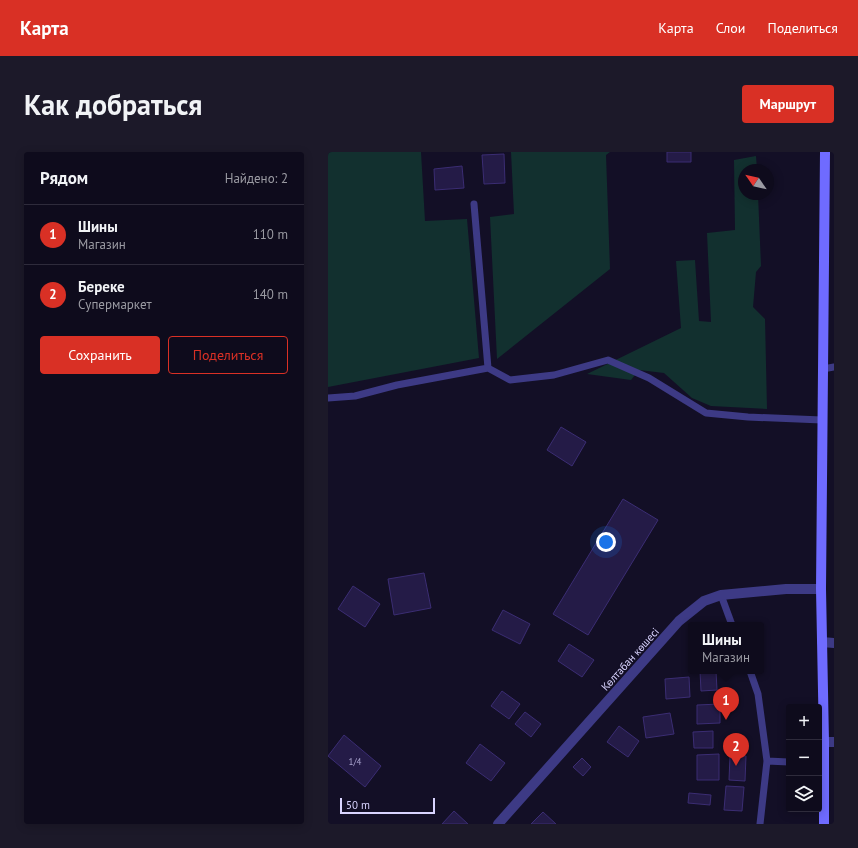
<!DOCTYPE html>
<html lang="ru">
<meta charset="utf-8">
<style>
body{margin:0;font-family:"PT Sans",sans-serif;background:#1c1929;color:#f1f3f6}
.controls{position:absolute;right:12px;bottom:12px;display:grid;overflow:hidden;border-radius:4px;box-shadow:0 2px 10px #0003}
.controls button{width:36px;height:36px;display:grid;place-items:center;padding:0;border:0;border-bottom:1px solid #2e2b3b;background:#0e0b1c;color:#f1f3f6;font:20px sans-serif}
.compass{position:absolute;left:410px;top:12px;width:36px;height:36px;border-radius:50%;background:#0e0b1c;box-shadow:0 2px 10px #0003;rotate:304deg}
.scale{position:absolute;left:12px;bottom:10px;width:95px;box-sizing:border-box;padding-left:4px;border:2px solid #d9d4ff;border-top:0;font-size:11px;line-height:14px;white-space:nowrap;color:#d9d4ff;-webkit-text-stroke:3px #130f26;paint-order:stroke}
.you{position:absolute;left:278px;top:390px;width:14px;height:14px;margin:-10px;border:3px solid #fff;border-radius:50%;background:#1a73e8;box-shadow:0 0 0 6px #1a73e833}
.badge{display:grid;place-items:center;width:26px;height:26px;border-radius:50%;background:#d93025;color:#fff;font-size:13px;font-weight:700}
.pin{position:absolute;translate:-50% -33px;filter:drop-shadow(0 1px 2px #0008)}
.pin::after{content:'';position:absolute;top:21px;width:14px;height:12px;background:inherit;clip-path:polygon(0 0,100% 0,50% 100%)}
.popup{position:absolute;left:360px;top:470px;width:76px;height:52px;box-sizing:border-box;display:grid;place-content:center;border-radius:4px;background:#0e0b1c;filter:drop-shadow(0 1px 3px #0005);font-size:13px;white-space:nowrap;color:#9b9ba3}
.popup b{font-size:15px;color:#f1f3f6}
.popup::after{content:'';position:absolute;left:50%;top:100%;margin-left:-8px;border:8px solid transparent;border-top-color:#0e0b1c}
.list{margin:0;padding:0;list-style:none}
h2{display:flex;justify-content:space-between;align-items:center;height:52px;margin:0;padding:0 16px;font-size:17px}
h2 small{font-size:13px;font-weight:400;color:#9b9ba3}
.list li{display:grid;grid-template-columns:26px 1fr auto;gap:12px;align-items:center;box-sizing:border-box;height:60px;padding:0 16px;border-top:1px solid #2e2b3b}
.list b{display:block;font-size:15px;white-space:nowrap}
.list p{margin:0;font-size:13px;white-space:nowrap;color:#9b9ba3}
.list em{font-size:13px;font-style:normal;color:#9b9ba3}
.actions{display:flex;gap:8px;padding:12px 16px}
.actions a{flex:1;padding:9px 0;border:1px solid #d93025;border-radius:4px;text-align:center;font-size:14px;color:#d93025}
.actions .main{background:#d93025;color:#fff}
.icon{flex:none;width:22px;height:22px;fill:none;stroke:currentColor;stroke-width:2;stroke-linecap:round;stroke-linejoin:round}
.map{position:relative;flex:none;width:506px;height:672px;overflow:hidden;border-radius:4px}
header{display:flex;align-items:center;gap:24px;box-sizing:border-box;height:56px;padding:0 20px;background:#d93025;color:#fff}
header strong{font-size:19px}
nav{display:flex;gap:22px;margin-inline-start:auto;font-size:14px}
.intro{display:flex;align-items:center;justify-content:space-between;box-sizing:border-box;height:96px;padding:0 24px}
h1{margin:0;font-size:28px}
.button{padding:10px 18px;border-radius:4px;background:#d93025;color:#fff;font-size:14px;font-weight:700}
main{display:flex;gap:24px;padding:0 24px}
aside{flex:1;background:#0e0b1c;border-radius:4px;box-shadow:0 2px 10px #0003}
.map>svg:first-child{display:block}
.green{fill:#12302f}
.building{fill:#241b47;stroke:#3b2d73}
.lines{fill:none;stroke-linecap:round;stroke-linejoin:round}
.service{stroke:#3d3a85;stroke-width:7}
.minor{stroke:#3d3a85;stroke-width:10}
.secondary{stroke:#6f6bff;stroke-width:10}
.labels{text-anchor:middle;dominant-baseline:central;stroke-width:3;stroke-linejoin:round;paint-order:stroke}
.number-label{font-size:9px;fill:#aca6d1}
.street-label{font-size:11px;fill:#d9d4ff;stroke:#130f26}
</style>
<header>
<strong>Карта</strong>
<nav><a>Карта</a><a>Слои</a><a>Поделиться</a></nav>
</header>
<div class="intro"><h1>Как добраться</h1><a class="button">Маршрут</a></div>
<main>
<aside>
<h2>Рядом<small>Найдено: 2</small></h2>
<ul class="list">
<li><span class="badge">1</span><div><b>Шины</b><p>Магазин</p></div><em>110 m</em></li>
<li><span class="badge">2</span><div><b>Береке</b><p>Супермаркет</p></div><em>140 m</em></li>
</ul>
<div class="actions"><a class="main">Сохранить</a><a>Поделиться</a></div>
</aside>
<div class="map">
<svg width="506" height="672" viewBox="0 0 506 672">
<rect width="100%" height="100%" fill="#130f26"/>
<path class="green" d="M0 0H93L97 69 139 67 151 206 0 235Z
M183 0H282L278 3 282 117 169 207 162 65 186 62Z
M428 4 429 18H416V42H430L433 114 428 120 425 155 437 167 439 257 383 254 364 246 336 221 311 218 303 228 259 222 353 176 348 109 367 108 371 169 383 170 379 81 407 78 406 8Z"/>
<path class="building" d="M339 0H363V10H339Z
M176 2 177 31 156 32 154 3Z
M134 14 136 36 107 38 106 17Z
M233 275 258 290 244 314 219 298Z
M295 347 330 368 260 483 225 462Z
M96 421 103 456 66 463 60 427Z
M25 434 52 452 37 475 10 457Z
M175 458 202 472 192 492 164 478Z
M241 492 266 508 254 525 230 509Z
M372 519H388L389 538 373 539Z
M361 525 362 545 338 547 337 527Z
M174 539 192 552 181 567 163 554Z
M392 552V571L369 572V553Z
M197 560 213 572 203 585 187 572Z
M342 561 346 582 318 586 315 565Z
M291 574 311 589 300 605 279 590Z
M385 579V596H366L365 580Z
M16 583 53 614 37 635 0 604Z
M152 592 177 611 163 629 138 611Z
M391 602V628H369V603Z
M402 604H418L417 629 401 628Z
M254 606 263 615 255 624 245 615Z
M398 634 416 635 414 659 396 658Z
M361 641 383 643 382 653 360 651Z
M126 659 140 672H114Z
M215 660 228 672H203Z"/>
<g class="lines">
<path class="service" d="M146 52 160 216 182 228 226 223 280 208 321 226 378 261 420 265 494 268
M495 217 506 215
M0 246 27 244 69 233 160 216
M393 443 404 473
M422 519 430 542 439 609 461 610
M432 672 439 609"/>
<path class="minor" d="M494 490 506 491
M496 590H506
M170 672 351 469 376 449 393 443 458 437H493"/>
<path class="secondary" d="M496 672V590L493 437 497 0"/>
</g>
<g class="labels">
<g class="number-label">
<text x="27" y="609">1/4</text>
</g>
<g class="street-label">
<text transform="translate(302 507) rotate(-48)">Көлтабан көшесі</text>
</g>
</g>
</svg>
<div class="controls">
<button>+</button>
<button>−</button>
<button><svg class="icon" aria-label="layers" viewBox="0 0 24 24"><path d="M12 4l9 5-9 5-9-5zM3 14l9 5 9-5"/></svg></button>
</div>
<svg class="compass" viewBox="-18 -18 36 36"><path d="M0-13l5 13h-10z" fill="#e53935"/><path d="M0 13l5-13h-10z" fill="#9b9ba3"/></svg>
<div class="scale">50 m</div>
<div class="you"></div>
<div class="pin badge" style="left:398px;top:568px">1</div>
<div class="popup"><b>Шины</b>Магазин</div>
<div class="pin badge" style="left:408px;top:614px">2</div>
</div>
</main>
